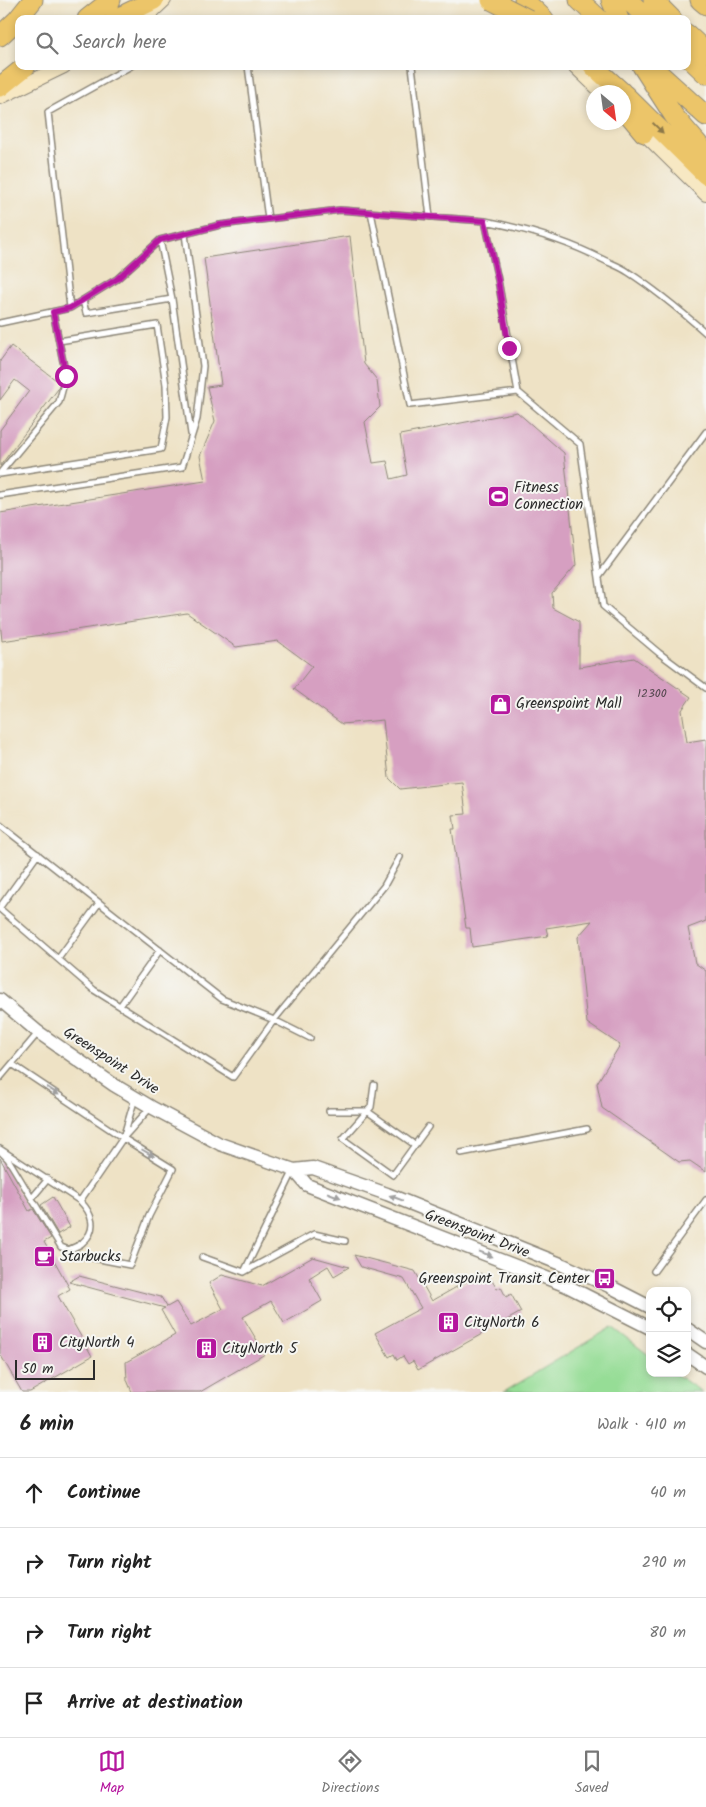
<!DOCTYPE html>
<meta charset="utf-8">
<style>
body{margin:0;font-family:Kalam,sans-serif;background:#f6f6f6;color:#222}
.controls{position:absolute;right:15px;bottom:15px;display:grid;overflow:hidden;border-radius:10px;box-shadow:0 2px 8px #0003}
.controls button{width:45px;height:45px;display:grid;place-items:center;padding:0;border:0;border-bottom:1px solid #e0e0e0;background:#fff;color:#222;font:25px sans-serif}
.compass{position:absolute;left:586px;top:85px;width:45px;height:45px;border-radius:50%;background:#fff;box-shadow:0 2px 8px #0003;rotate:151deg}
.scale{position:absolute;left:15px;bottom:12px;width:80px;box-sizing:border-box;padding-left:5px;border:2px solid #2b2b2b;border-top:0;font-size:14px;line-height:18px;white-space:nowrap;color:#2b2b2b;-webkit-text-stroke:4px #f6f6f2;paint-order:stroke}
.stop{position:absolute;width:15px;height:15px;margin:-11px;border:4px solid #b5179e;border-radius:50%;background:#fff}
.stop.end{background:#b5179e;border-color:#fff;box-shadow:0 1px 5px #0008}
.list{margin:0;padding:0;list-style:none}
h2{display:flex;justify-content:space-between;align-items:center;height:65px;margin:0;padding:0 20px;font-size:21px}
h2 small{font-size:16px;font-weight:400;color:#767676}
.list li{display:grid;grid-template-columns:32px 1fr auto;gap:15px;align-items:center;box-sizing:border-box;height:70px;padding:0 20px;border-top:1px solid #e0e0e0}
.list b{display:block;font-size:19px;white-space:nowrap}
.list em{font-size:16px;font-style:normal;color:#767676}
.icon{flex:none;width:28px;height:28px;fill:none;stroke:currentColor;stroke-width:2;stroke-linecap:round;stroke-linejoin:round}
.map{position:relative;flex:none;width:706px;height:1392px;overflow:hidden}
.search{position:absolute;background:#fff;box-shadow:0 2px 8px #0003;left:15px;right:15px;top:15px;height:55px;display:flex;align-items:center;gap:12px;box-sizing:border-box;padding:0 18px;border-radius:10px;color:#767676;font-size:19px}
.sheet{height:345px;background:#fff}
nav{display:flex;justify-content:space-around;align-items:center;box-sizing:border-box;height:70px;border-top:1px solid #e0e0e0;background:#fff;font-size:14px;color:#767676}
nav a{display:grid;justify-items:center;gap:2px}
nav .on{color:#b5179e}
.map>svg:first-child{display:block}
.green{fill:#96dd96;stroke:#608460}
.building{fill:#d69fc1}
.lines{fill:none;stroke-linecap:round;stroke-linejoin:round}
.service-casing{stroke:#8c8678;stroke-width:8}
.tertiary-casing{stroke:#8c8678;stroke-width:15}
.secondary-casing{stroke:#8c8678;stroke-width:16}
.motorway-casing{stroke:#8c8678;stroke-width:21}
.service{stroke:#fff;stroke-width:5}
.tertiary{stroke:#fff;stroke-width:12}
.secondary{stroke:#f7e8c3;stroke-width:14}
.motorway{stroke:#ecc569;stroke-width:19}
.motorway-bridge-casing{stroke:#8c8678;stroke-width:21;stroke-linecap:butt}
.motorway-bridge{stroke:#ecc569;stroke-width:19}
.oneway{fill:#8c784a}
.oneway2{fill:#a0a0a0}
.route{stroke:#b5179e;stroke-width:6}
.labels{text-anchor:middle;dominant-baseline:central;stroke-width:4;stroke-linejoin:round;paint-order:stroke}
.number-label{font-size:12px;fill:#564850}
.poi-label{font-size:15px;fill:#2b2b2b;stroke:#f6f6f2;text-anchor:start}
.street-label{font-size:15px;fill:#2b2b2b;stroke:#f6f6f2}
</style>
<div class="map">
<svg width="706" height="1392" viewBox="0 0 706 1392">
<rect width="100%" height="100%" fill="#f6f6f2"/>
<filter id="ink" filterUnits="userSpaceOnUse"><feTurbulence type="fractalNoise" baseFrequency=".02" numOctaves="2"/><feDisplacementMap in="SourceGraphic" scale="10" xChannelSelector="R" yChannelSelector="G"/><feConvolveMatrix kernelMatrix="1 2 1 2 8 2 1 2 1" color-interpolation-filters="sRGB"/></filter>
<filter id="wash" filterUnits="userSpaceOnUse"><feTurbulence type="fractalNoise" baseFrequency=".0096" numOctaves="4" result="noise"/><feDisplacementMap in="SourceGraphic" scale="20" xChannelSelector="R" yChannelSelector="G"/><feGaussianBlur stdDeviation="1.12" result="paint"/><feColorMatrix in="noise" values="0 0 0 0 0 0 0 0 0 0 0 0 0 0 0 0 0 1.4 0 .05"/><feComposite in="paint" operator="in"/></filter>
<g filter="url(#wash)">
<rect width="100%" height="100%" fill="#eee2c5"/>
<path class="green" d="M612 1327 650 1356V1373H674L702 1392H504Z"/>
<g id="blocks">
<path class="building" d="M350 236 364 364 377 380 380 407 365 422 373 463 387 461 391 479 407 475 400 435 517 412 564 453 576 565 552 593 553 608 579 622V667L634 658 691 697 682 710 687 742 706 739V921L688 928 695 963 706 971V1172L690 1161 679 1162 602 1108 597 1083 620 1045 587 1023 578 937 592 921 546 928 548 936 472 947 470 928H466L452 829H455L453 815 466 814 462 782 400 789 389 778 383 720 342 724 294 689 312 666 278 641 236 647 187 613 2 641 0 621V513L205 481 200 456 215 421 207 387 221 385 204 258Z
M11 346 60 383 58 389 0 466V430L29 391 15 380 0 400V361Z
M0 1158 29 1211 33 1209 51 1238 44 1242 70 1289 58 1296 92 1356 30 1392H22L0 1354Z
M53 1197 70 1227 58 1234 41 1205Z
M354 1255 415 1271 432 1301 481 1273 486 1282 491 1279 497 1289 501 1287 506 1297 511 1294 521 1312 418 1370 413 1361 408 1364 403 1356 397 1360 394 1354 389 1357 375 1333 421 1308 404 1279 361 1267Z
M313 1257 349 1267 334 1276 328 1266 309 1278 322 1301 284 1323 271 1301 243 1317 265 1354 200 1392H132L127 1380 126 1362 175 1335 161 1310 165 1308 69 1282 79 1276 161 1297 167 1307 176 1302 191 1326 223 1309 209 1283 222 1275 262 1286Z"/>
</g>
</g>
<g filter="url(#ink)">
<use href="#blocks" fill-opacity="0" stroke="#8c8678" stroke-width="1"/>
<g class="lines">
<defs>
<path id="service" d="M248 66 268 219
M412 66 430 217
M371 212 410 405 518 392 580 444 603 606 659 653 706 688
M485 221 498 280 518 392
M160 240 172 299
M83 300 86 313 172 299 191 434
M70 308 48 112 131 66
M0 323 70 308 117 279 160 240 220 225 340 210 485 221C527 229 567 241 604 260 612 264 621 267 628 272 656 290 681 311 706 333
M0 473 59 402 66 376 53 312
M0 474 161 449 167 417 166 385 157 325 59 341
M0 495 182 467 197 419 203 366 185 234
M599 576 706 432
M0 825 222 999 274 1020 310 1038
M0 907 38 854
M0 909 94 990 233 1077 274 1020 384 886 400 857
M58 959 99 903
M120 1006 160 950
M0 1078 38 1033
M374 1085 371 1107 343 1139 393 1175 428 1127
M329 1111H367L415 1145
M124 1135 135 1098
M0 1149 80 1201C92 1213 98 1229 83 1242 80 1246 73 1247 69 1250
M0 1151 8 1159 61 1247 69 1250 73 1254 130 1265 149 1216 173 1169 123 1138 12 1064
M461 1153 587 1129
M32 1198 48 1179
M80 1201 123 1138 151 1107
M202 1257 244 1272 314 1234 345 1241
M654 1271 706 1200
M244 1272 294 1170"/>
<path id="tertiary" d="M0 1000 38 1032 114 1085 151 1107 220 1144 294 1170 313 1168 387 1194 563 1265 609 1286 650 1307
M294 1170 307 1185 567 1286 650 1328
M687 1329 706 1342
M687 1354 706 1367"/>
<path id="secondary" d="M144 19 164 0
M575 66 602 92
M0 97 64 66
M637 126 706 194"/>
<path id="motorway" d="M524 0 544 19
M579 0 599 19
M611 0 619 19
M628 0 648 19
M653 0 672 19
M700 0 706 5
M87 19 111 0
M115 19 154 0
M687 34 706 52
M0 36 17 20 33 0
M687 56 706 74
M593 66 622 92
M642 66 674 116 706 153
M651 66 706 116
M0 87 26 66
M624 94 706 175
M624 109 644 133"/>
</defs>
<use href="#service" class="service-casing"/>
<use href="#tertiary" class="tertiary-casing"/>
<use href="#secondary" class="secondary-casing"/>
<use href="#motorway" class="motorway-casing"/>
<use href="#service" class="service"/>
<use href="#tertiary" class="tertiary"/>
<use href="#secondary" class="secondary"/>
<use href="#motorway" class="motorway"/>
<defs>
<path id="motorway-bridge" d="M491 0 528 19"/>
</defs>
<use href="#motorway-bridge" class="motorway-bridge-casing"/>
<use href="#motorway-bridge" class="motorway-bridge"/>
</g>
<defs><path id="oneway-solid" d="M-6-.8H1V-3.2L6.5 0L1 3.2V.8H-6Z" transform="scale(1.25)"/></defs>
<use class="oneway" href="#oneway-solid" transform="translate(658 128) rotate(44)"/>
<g class="oneway2">
<use href="#oneway-solid" transform="translate(53 1091) rotate(34)"/>
<use href="#oneway-solid" transform="translate(148 1153) rotate(30)"/>
<use href="#oneway-solid" transform="translate(334 1195) rotate(21)"/>
<use href="#oneway-solid" transform="translate(396 1198) rotate(-159)"/>
<use href="#oneway-solid" transform="translate(486 1254) rotate(21)"/>
</g>
</g>
<g class="lines" filter="url(#ink)">
<path class="route" d="M66 376 53 312 70 308 117 279 160 240 220 225 340 210 485 221 498 280 509 348"/>
</g>
<defs>
<symbol id="stadium-square" viewBox="-11 -11 22 22"><rect x="-9" y="-9" width="18" height="18" rx="4" fill="#b5179e" stroke="#f6f6f2"/><path d="M0-5a6.5 5 0 1 0 0 10a6.5 5 0 1 0 0-10ZM-3.5-1.8h7v3.6h-7Z" fill="#fff"/></symbol>
<symbol id="shop-square" viewBox="-11 -11 22 22"><rect x="-9" y="-9" width="18" height="18" rx="4" fill="#b5179e" stroke="#f6f6f2"/><path d="M-5-2.5h2.3a2.7 3.5 0 0 1 5.4 0H5L5.5 6h-11ZM-1.5-2.5h3a1.5 2.3 0 0 0-3 0Z" fill="#fff"/></symbol>
<symbol id="cafe-square" viewBox="-11 -11 22 22"><rect x="-9" y="-9" width="18" height="18" rx="4" fill="#b5179e" stroke="#f6f6f2"/><path d="M-5.5-4.5H6V0H3Q3 3.5 0 3.5H-2.5Q-5.5 3.5-5.5 0ZM3-3.2v2h1.7v-2ZM-6 4.5H4V6H-6Z" fill="#fff"/></symbol>
<symbol id="bus-square" viewBox="-11 -11 22 22"><rect x="-9" y="-9" width="18" height="18" rx="4" fill="#b5179e" stroke="#f6f6f2"/><path d="M-5-6H5V4H4V6H2V4H-2V6H-4V4H-5ZM-3.5-4V0h7V-4ZM-3.5 1.2v1.5H-2V1.2ZM2 1.2v1.5H3.5V1.2Z" fill="#fff"/></symbol>
<symbol id="building-square" viewBox="-11 -11 22 22"><rect x="-9" y="-9" width="18" height="18" rx="4" fill="#b5179e" stroke="#f6f6f2"/><path d="M-4-6H4V6H1V3H-1V6H-4ZM-2.5-4.3h1.7v1.8h-1.7ZM.8-4.3h1.7v1.8H.8ZM-2.5-1h1.7V.8h-1.7ZM.8-1h1.7V.8H.8Z" fill="#fff"/></symbol>
</defs>
<g fill-rule="evenodd">
<use href="#stadium-square" x="486" y="484" width="25" height="25"/>
<use href="#shop-square" x="488" y="692" width="25" height="25"/>
<use href="#cafe-square" x="32" y="1244" width="25" height="25"/>
<use href="#bus-square" x="592" y="1266" width="25" height="25"/>
<use href="#building-square" x="436" y="1310" width="25" height="25"/>
<use href="#building-square" x="30" y="1330" width="25" height="25"/>
<use href="#building-square" x="194" y="1336" width="25" height="25"/>
</g>
<g class="labels">
<g class="number-label">
<text x="652" y="693">12300</text>
</g>
<g class="poi-label">
<text x="514" y="488">Fitness<tspan x="514" dy="17">Connection</tspan></text>
<text x="516" y="704">Greenspoint Mall</text>
<text x="60" y="1257">Starbucks</text>
<text x="589" y="1279" text-anchor="end">Greenspoint Transit Center</text>
<text x="464" y="1323">CityNorth 6</text>
<text x="59" y="1343">CityNorth 4</text>
<text x="222" y="1349">CityNorth 5</text>
</g>
<g class="street-label">
<text transform="translate(111 1061) rotate(33)">Greenspoint Drive</text>
<text transform="translate(477 1234) rotate(21)">Greenspoint Drive</text>
</g>
</g>
</svg>
<div class="controls">
<button><svg class="icon" aria-label="locate" viewBox="0 0 24 24"><circle cx="12" cy="12" r="6"/><path d="M12 2v4M12 18v4M2 12h4M18 12h4"/></svg></button>
<button><svg class="icon" aria-label="layers" viewBox="0 0 24 24"><path d="M12 4l9 5-9 5-9-5zM3 14l9 5 9-5"/></svg></button>
</div>
<svg class="compass" viewBox="-18 -18 36 36"><path d="M0-13l5 13h-10z" fill="#e53935"/><path d="M0 13l5-13h-10z" fill="#767676"/></svg>
<div class="scale">50 m</div>
<div class="stop" style="left:66px;top:376px"></div>
<div class="stop end" style="left:509px;top:348px"></div>
<div class="search"><svg class="icon" aria-label="search" viewBox="0 0 24 24"><circle cx="10" cy="10" r="6"/><path d="M15 15l6 6"/></svg>Search here</div>
</div>
<section class="sheet">
<h2>6 min<small>Walk · 410 m</small></h2>
<ul class="list">
<li><svg class="icon" aria-label="ahead" viewBox="0 0 24 24"><path d="M12 20V5M6 11l6-6 6 6"/></svg><div><b>Continue</b></div><em>40 m</em></li>
<li><svg class="icon" aria-label="right" viewBox="0 0 24 24"><path d="M7 20v-9h11M14 6l5 5-5 5"/></svg><div><b>Turn right</b></div><em>290 m</em></li>
<li><svg class="icon" aria-label="right" viewBox="0 0 24 24"><path d="M7 20v-9h11M14 6l5 5-5 5"/></svg><div><b>Turn right</b></div><em>80 m</em></li>
<li><svg class="icon" aria-label="arrive" viewBox="0 0 24 24"><path d="M6 21V4h12l-3 4 3 4H6"/></svg><div><b>Arrive at destination</b></div></li>
</ul>
</section>
<nav>
<a class="on"><svg class="icon" aria-label="map" viewBox="0 0 24 24"><path d="M3 6l6-2 6 2 6-2v14l-6 2-6-2-6 2zM9 4v14M15 6v14"/></svg>Map</a>
<a><svg class="icon" aria-label="directions" viewBox="0 0 24 24"><path d="M12 3l9 9-9 9-9-9zM9 14v-3h6M13 9l2 2-2 2"/></svg>Directions</a>
<a><svg class="icon" aria-label="saved" viewBox="0 0 24 24"><path d="M7 4h10v16l-5-4-5 4z"/></svg>Saved</a>
</nav>
